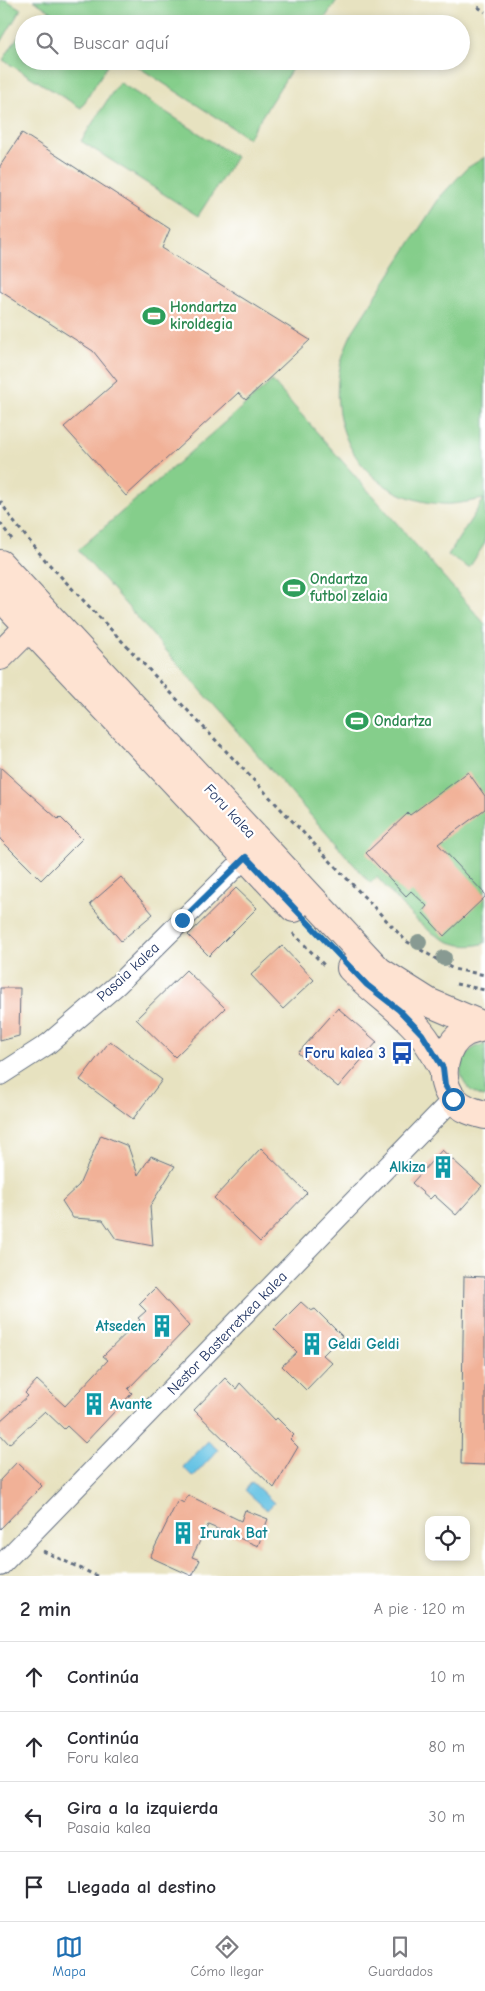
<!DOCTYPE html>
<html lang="es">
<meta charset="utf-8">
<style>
body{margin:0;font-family:"Comic Neue",sans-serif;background:#f7f7f7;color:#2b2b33}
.controls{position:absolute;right:15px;bottom:15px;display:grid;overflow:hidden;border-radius:10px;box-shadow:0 2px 8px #0003}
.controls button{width:45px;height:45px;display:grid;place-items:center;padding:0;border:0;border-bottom:1px solid #e1e1e2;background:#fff;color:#2b2b33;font:25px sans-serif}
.stop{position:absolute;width:15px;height:15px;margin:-11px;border:4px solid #1f6fb2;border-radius:50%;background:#fff}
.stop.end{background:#1f6fb2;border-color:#fff;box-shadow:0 1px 5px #0008}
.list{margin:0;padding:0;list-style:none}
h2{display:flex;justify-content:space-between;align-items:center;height:65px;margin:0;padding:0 20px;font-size:21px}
h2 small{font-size:16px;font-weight:400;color:#7c7c81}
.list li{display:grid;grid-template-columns:32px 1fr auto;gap:15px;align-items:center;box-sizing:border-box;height:70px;padding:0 20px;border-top:1px solid #e1e1e2}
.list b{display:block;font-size:19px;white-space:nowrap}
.list p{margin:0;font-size:16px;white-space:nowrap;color:#7c7c81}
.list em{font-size:16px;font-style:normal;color:#7c7c81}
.icon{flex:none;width:28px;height:28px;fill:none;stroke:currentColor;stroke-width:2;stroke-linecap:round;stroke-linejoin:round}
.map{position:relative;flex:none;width:485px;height:1576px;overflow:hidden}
.search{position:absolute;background:#fff;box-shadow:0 2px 8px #0003;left:15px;right:15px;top:15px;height:55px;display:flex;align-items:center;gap:12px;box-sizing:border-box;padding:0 18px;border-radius:28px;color:#7c7c81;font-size:19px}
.sheet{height:345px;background:#fff}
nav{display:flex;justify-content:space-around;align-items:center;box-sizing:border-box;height:70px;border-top:1px solid #e1e1e2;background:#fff;font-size:14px;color:#7c7c81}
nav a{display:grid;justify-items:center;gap:2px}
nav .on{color:#1f6fb2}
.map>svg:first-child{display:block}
.green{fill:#85ce8b;stroke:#507e74}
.water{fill:#66c3e4;stroke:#4079a1}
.building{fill:#f1b197}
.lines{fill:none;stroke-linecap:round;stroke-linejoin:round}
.street-casing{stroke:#626e80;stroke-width:22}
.secondary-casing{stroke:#626e80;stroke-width:30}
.path{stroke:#626e80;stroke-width:3;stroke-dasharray:4 4;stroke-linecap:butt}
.street{stroke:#fff;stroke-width:20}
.secondary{stroke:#fee3d2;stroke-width:28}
.tree{fill:#889a92}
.route{stroke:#1f6fb2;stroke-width:6}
.labels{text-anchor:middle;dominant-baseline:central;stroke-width:4.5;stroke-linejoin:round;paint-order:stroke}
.leisure-label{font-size:15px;font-weight:bold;fill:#27864d;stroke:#fff;text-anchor:start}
.street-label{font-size:15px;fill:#1b2f5e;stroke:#fff}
.transit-label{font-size:15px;font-weight:bold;fill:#164399;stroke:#fff;text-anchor:end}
.culture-label{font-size:15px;font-weight:bold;fill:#0d838f;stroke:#fff;text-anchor:start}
</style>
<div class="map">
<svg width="485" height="1576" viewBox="0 0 485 1576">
<rect width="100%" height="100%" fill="#fff"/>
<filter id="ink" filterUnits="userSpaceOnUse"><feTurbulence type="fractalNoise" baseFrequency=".02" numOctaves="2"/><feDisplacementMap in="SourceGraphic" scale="10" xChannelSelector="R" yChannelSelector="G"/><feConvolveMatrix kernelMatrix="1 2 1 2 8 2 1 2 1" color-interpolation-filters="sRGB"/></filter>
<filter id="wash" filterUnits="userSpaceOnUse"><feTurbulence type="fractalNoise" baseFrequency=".0096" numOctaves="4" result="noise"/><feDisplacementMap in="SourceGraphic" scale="20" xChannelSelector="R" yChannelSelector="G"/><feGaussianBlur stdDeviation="1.12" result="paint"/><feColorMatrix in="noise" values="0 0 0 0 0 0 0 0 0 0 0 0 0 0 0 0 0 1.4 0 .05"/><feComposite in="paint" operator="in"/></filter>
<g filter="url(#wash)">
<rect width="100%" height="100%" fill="#e7e2c0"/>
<path class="green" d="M0 0H6L21 9 0 44Z
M33 0H337L321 24H70Z
M24 27V61H99L107 66 81 108 3 60Z
M129 61H297L248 138Z
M119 82 236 157 198 216 81 141Z
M485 157V543L469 568 448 555 484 499C470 501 456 505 442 504 352 498 313 407 353 331L440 197 467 168Z
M272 381 485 624V943C440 958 403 906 377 877L370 883 78 550Z
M485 1044V1097H483C453 1087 453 1051 485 1044Z"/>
<path class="water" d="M208 1441 218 1450 193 1477 183 1467Z
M252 1482 274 1503 267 1510 245 1490Z"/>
<g id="blocks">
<path class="building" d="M22 133 170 229 162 248 310 340 246 400 238 393 126 496 64 427 117 381 93 351 0 291V166Z
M0 767 58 819 60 817 82 839 41 880 0 839Z
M468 772 485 796V809L438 844 485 894V897L444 936 422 912 427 906 411 891 406 896 366 853 408 813 410 815Z
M121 877 153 914 121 941 90 904Z
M236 888 257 908 209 956 188 935Z
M282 946 314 980 283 1009 251 975Z
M186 970 225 1008 175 1057 136 1019Z
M0 988H20L19 1036 0 1041Z
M338 1008 377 1042 338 1087 298 1053Z
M110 1041 162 1080 133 1119 80 1080Z
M101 1135 128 1146 138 1175 151 1156 175 1166 150 1206 153 1246 116 1239 103 1220 73 1218 62 1201 79 1185Z
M261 1148 307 1193 260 1242 214 1198Z
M442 1150 482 1186 456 1215 434 1195 430 1199 412 1183Z
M464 1276 485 1277V1465L461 1464Z
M155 1288 189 1326 128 1389 132 1393 85 1443 67 1426 64 1429 45 1411 9 1444 0 1434V1421L28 1396 25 1393 37 1380 65 1406 108 1360 103 1356 140 1320 138 1318 146 1311 139 1304Z
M301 1302 311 1311 315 1309 342 1336 323 1355 332 1363 306 1390 282 1366 297 1352 274 1329Z
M225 1378 236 1389 240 1383 275 1420 277 1418 294 1435 290 1439 298 1447 274 1488 194 1410Z
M17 1462 42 1486 0 1529V1480Z
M188 1495 241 1521 245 1510 268 1519 258 1546 208 1525 192 1557 200 1560 192 1576 150 1557 178 1500 184 1503Z"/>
</g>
</g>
<g filter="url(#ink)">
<use href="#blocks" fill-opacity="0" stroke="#626e80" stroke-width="1"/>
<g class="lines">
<defs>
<path id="street" d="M0 1075 48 1044 117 985 246 857
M0 1566 453 1099"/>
<path id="secondary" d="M0 564 379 971 428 1002 484 1026
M0 596 294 908
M0 656 29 627
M351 968C370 988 393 1003 412 1023 425 1036 434 1052 443 1068
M485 1027C479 1028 472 1030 466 1032 443 1044 436 1081 454 1100 463 1109 473 1112 485 1115"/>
</defs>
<use href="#street" class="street-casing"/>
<use href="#secondary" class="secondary-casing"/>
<path class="path" d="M478 7 485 12
M0 501 14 522 46 561 406 941 453 969 485 975
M0 523 14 542
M293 933 325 966
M456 984 485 990
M43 1551 97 1576"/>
<use href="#street" class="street"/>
<use href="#secondary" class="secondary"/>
</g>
<g class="tree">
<circle cx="419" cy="942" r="8"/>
<circle cx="444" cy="958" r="8"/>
</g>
</g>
<g class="lines" filter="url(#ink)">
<path class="route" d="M182 920 246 857 367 985 399 1010 422 1034 443 1068 445 1085 453 1099"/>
</g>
<defs>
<symbol id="stadium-bare" viewBox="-9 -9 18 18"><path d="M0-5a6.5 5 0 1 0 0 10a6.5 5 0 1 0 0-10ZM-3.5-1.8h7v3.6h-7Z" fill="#2e9e5b" stroke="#fff" stroke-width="2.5" paint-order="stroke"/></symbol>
<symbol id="bus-bare" viewBox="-9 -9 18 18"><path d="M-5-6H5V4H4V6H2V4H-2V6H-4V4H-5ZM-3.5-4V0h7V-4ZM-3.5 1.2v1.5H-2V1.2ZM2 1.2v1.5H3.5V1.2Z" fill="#1a4fb4" stroke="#fff" stroke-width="2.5" paint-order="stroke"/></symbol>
<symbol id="building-bare" viewBox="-9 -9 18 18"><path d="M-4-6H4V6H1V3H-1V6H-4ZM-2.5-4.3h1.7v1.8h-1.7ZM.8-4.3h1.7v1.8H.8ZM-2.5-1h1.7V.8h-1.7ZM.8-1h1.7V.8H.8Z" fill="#0f9aa8" stroke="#fff" stroke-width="2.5" paint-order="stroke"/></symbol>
</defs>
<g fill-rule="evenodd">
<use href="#stadium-bare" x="138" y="300" width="32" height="32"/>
<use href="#stadium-bare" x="278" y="572" width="32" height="32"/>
<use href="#stadium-bare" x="341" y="705" width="32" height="32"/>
<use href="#bus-bare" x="386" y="1037" width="32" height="32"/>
<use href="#building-bare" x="427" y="1151" width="32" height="32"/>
<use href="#building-bare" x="146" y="1310" width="32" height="32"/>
<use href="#building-bare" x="296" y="1328" width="32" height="32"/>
<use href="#building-bare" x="78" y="1388" width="32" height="32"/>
<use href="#building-bare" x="167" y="1517" width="32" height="32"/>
</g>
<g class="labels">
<g class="leisure-label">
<text x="170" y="307">Hondartza<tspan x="170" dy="17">kiroldegia</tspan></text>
<text x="310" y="579">Ondartza<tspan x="310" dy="17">futbol zelaia</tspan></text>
<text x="374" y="721">Ondartza</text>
</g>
<g class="street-label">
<text transform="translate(230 811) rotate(47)">Foru kalea</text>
<text transform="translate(128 972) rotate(-43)">Pasaia kalea</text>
<text transform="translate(227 1333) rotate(-46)">Nestor Basterretxea kalea</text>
</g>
<g class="transit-label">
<text x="386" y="1053">Foru kalea 3</text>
</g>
<g class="culture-label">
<text x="426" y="1167" text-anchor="end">Alkiza</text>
<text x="146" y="1326" text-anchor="end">Atseden</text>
<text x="328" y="1344">Geldi Geldi</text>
<text x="110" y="1404">Avante</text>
<text x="200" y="1533">Irurak Bat</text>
</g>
</g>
</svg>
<div class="controls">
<button><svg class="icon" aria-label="locate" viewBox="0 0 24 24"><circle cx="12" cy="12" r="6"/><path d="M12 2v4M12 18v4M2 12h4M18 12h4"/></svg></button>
</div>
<div class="stop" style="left:453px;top:1099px"></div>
<div class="stop end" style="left:182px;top:920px"></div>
<div class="search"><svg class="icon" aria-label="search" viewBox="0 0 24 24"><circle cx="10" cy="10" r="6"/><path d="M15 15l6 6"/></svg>Buscar aquí</div>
</div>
<section class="sheet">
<h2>2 min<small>A pie · 120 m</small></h2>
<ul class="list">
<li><svg class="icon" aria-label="ahead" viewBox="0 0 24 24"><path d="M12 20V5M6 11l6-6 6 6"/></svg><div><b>Continúa</b></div><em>10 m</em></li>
<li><svg class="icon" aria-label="ahead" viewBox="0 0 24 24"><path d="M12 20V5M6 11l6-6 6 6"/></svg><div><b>Continúa</b><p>Foru kalea</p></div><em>80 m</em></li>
<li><svg class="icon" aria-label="left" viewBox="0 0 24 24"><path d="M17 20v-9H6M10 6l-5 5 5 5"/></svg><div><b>Gira a la izquierda</b><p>Pasaia kalea</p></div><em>30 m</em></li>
<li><svg class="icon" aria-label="arrive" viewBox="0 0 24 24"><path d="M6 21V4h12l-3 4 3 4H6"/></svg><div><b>Llegada al destino</b></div></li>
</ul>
</section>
<nav>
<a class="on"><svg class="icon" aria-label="map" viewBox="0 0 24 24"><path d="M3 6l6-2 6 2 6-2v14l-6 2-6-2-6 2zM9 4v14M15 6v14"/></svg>Mapa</a>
<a><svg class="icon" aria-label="directions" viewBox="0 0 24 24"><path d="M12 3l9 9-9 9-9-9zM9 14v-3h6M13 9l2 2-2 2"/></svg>Cómo llegar</a>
<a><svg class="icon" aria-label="saved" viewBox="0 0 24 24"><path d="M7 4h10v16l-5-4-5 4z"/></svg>Guardados</a>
</nav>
